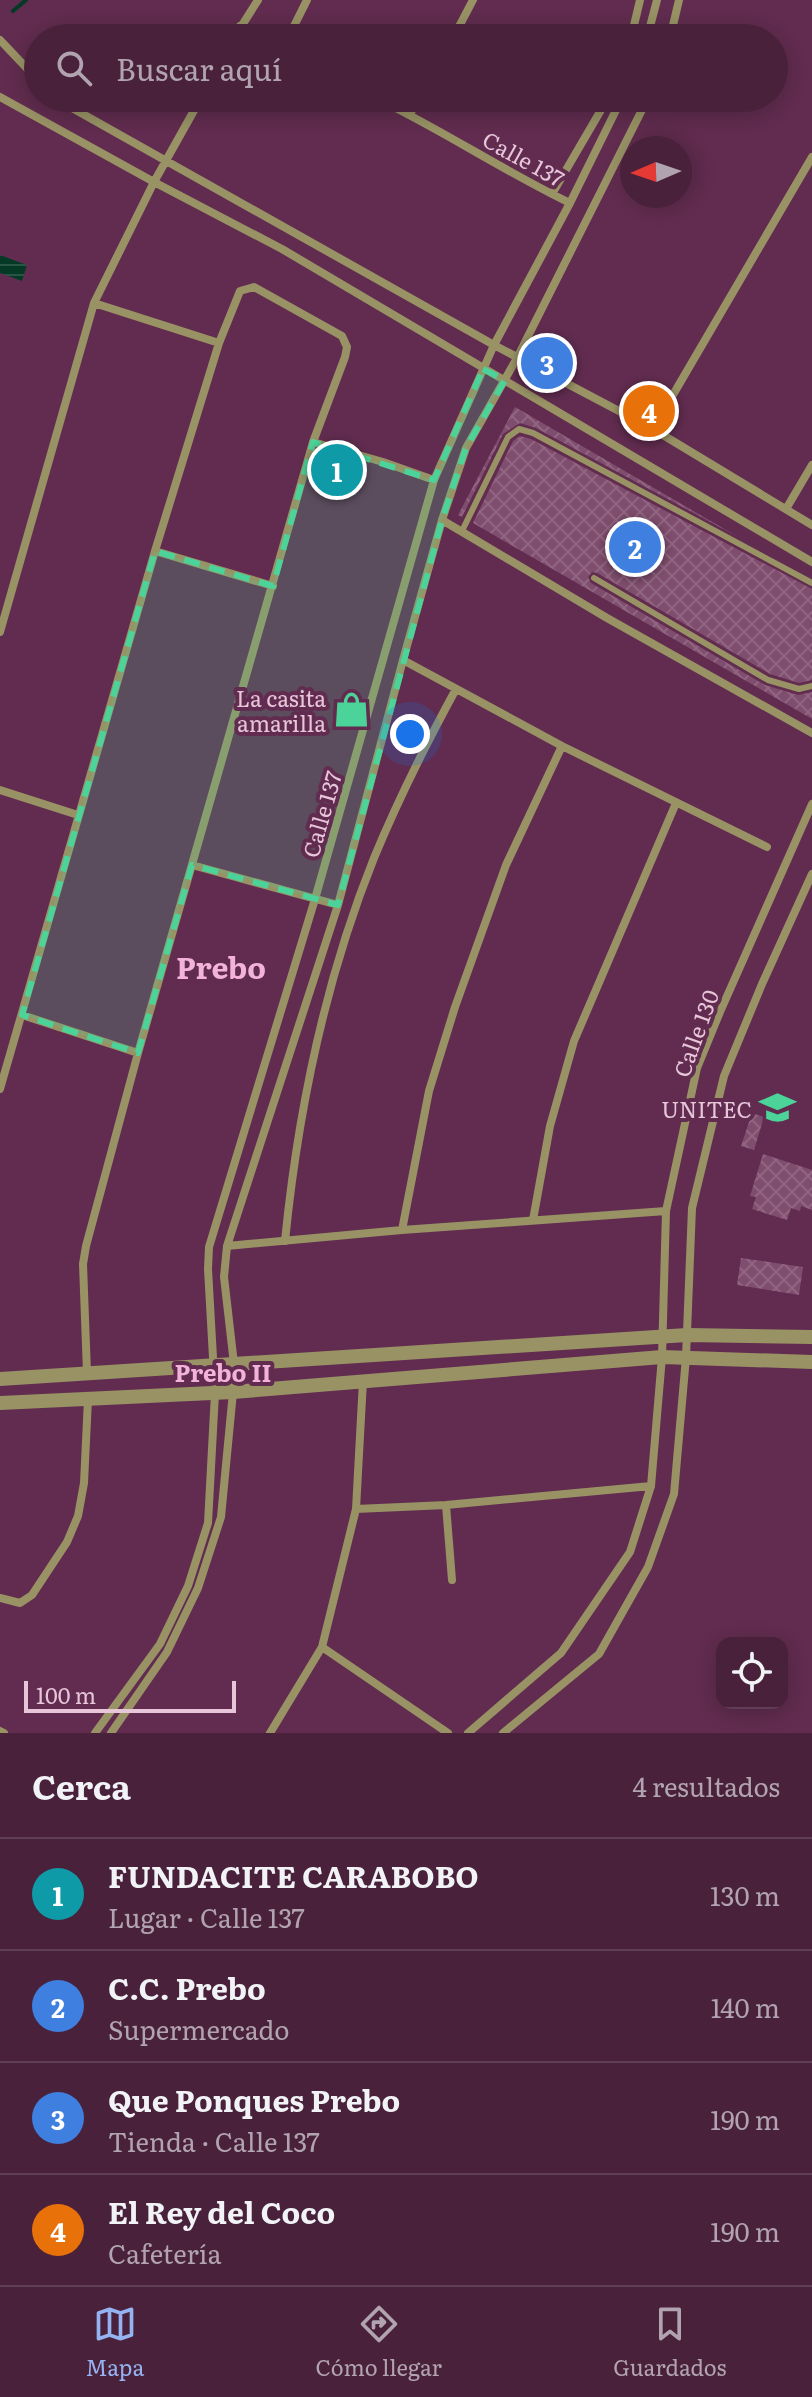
<!DOCTYPE html>
<html lang="es">
<meta charset="utf-8">
<style>
body{margin:0;font-family:Literata,serif;background:#532e46;color:#f1f3f6}
.controls{position:absolute;right:24px;bottom:24px;display:grid;overflow:hidden;border-radius:16px;box-shadow:0 4px 20px #0003}
.controls button{width:72px;height:72px;display:grid;place-items:center;padding:0;border:0;border-bottom:2px solid #613e55;background:#49213b;color:#f1f3f6;font:40px sans-serif}
.compass{position:absolute;left:620px;top:136px;width:72px;height:72px;border-radius:50%;background:#49213b;box-shadow:0 4px 20px #0003;rotate:268deg}
.scale{position:absolute;left:24px;bottom:20px;width:212px;box-sizing:border-box;padding-left:8px;border:4px solid #e7c6da;border-top:0;font-size:22px;line-height:28px;white-space:nowrap;color:#e7c6da;-webkit-text-stroke:6px #612c4f;paint-order:stroke}
.you{position:absolute;left:410px;top:734px;width:28px;height:28px;margin:-20px;border:6px solid #fff;border-radius:50%;background:#1a73e8;box-shadow:0 0 0 12px #1a73e833}
.badge{display:grid;place-items:center;width:52px;height:52px;border-radius:50%;background:#95b2f1;color:#fff;font-size:26px;font-weight:700}
.pin{position:absolute;translate:-50% -50%;border:4px solid #fff;box-shadow:0 2px 8px #0006}
.list{margin:0;padding:0;list-style:none}
h2{display:flex;justify-content:space-between;align-items:center;height:104px;margin:0;padding:0 32px;font-size:34px}
h2 small{font-size:26px;font-weight:400;color:#b1a3af}
.list li{display:grid;grid-template-columns:52px 1fr auto;gap:24px;align-items:center;box-sizing:border-box;height:112px;padding:0 32px;border-top:2px solid #613e55}
.list b{display:block;font-size:30px;white-space:nowrap}
.list p{margin:0;font-size:26px;white-space:nowrap;color:#b1a3af}
.list em{font-size:26px;font-style:normal;color:#b1a3af}
.icon{flex:none;width:44px;height:44px;fill:none;stroke:currentColor;stroke-width:2;stroke-linecap:round;stroke-linejoin:round}
.map{position:relative;flex:none;width:812px;height:1733px;overflow:hidden}
.search{position:absolute;background:#49213b;box-shadow:0 4px 20px #0003;left:24px;right:24px;top:24px;height:88px;display:flex;align-items:center;gap:20px;box-sizing:border-box;padding:0 28px;border-radius:44px;color:#b1a3af;font-size:30px}
.sheet{height:552px;background:#49213b}
nav{display:flex;justify-content:space-around;align-items:center;box-sizing:border-box;height:112px;border-top:2px solid #613e55;background:#49213b;font-size:22px;color:#b1a3af}
nav a{display:grid;justify-items:center;gap:4px}
nav .on{color:#95b2f1}
.map>svg:first-child{display:block}
.water{fill:url(#water-rules)}
.lines{fill:none;stroke-linecap:round;stroke-linejoin:round}
.stream{stroke:#043a25;stroke-width:4}
.building{fill:url(#building-cross-hatch)}
.service{stroke:#989265;stroke-width:6}
.minor{stroke:#989265;stroke-width:8}
.tertiary{stroke:#989265;stroke-width:14}
.marked{fill:#4cd39a;fill-opacity:0.2;stroke:#4cd39a;stroke-width:6;stroke-dasharray:16 10;stroke-linejoin:round}
.labels{text-anchor:middle;dominant-baseline:central;stroke-width:8;stroke-linejoin:round;paint-order:stroke}
.street-label{font-size:22px;fill:#e7c6da;stroke:#612c4f}
.poi-label{font-size:22px;fill:#e7c6da;stroke:#612c4f;text-anchor:end}
.neighbourhood-label{font-size:24px;font-weight:bold;fill:#f2b2d9;stroke:#612c4f}
.district-label{font-size:30px;font-weight:bold;fill:#f2b2d9;stroke:#612c4f}
</style>
<div class="map">
<svg width="812" height="1733" viewBox="0 0 812 1733">
<defs>
<pattern id="water-rules" width="6" height="5" patternUnits="userSpaceOnUse" patternTransform="scale(2)"><rect width="6" height="5" fill="#043a25"/><path d="M0 2.5h6" fill="none" stroke="#295544"/></pattern>
<pattern id="building-cross-hatch" width="8" height="8" patternUnits="userSpaceOnUse" patternTransform="scale(2)"><rect width="8" height="8" fill="#7f4d6d"/><path d="M0 0l8 8M0 8l8-8" fill="none" stroke="#916581"/></pattern>
</defs>
<rect width="100%" height="100%" fill="#612c4f"/>
<path class="water" d="M0 255 27 265 22 281 0 273Z"/>
<g class="lines">
<path class="stream" d="M13 11 26 0"/>
</g>
<path class="building" d="M515 407 738 537 536 428 520 423 503 434 462 517 458 515Z
M520 436 531 439 812 589V680L799 683 770 674 597 573 592 572 588 577 591 583 765 685 798 695 812 692V719L473 523 513 441Z
M318 451 364 464 356 495 330 488 310 479Z
M752 1113 764 1117 754 1150 741 1146Z
M763 1154 812 1170V1210L801 1206 800 1211 791 1208 787 1220 752 1209 756 1197 750 1196Z
M741 1258 803 1267 799 1295 737 1285Z"/>
<g class="lines">
<path class="service" d="M462 531 508 437 519 429 533 433 812 583
M594 578 768 680 799 689 812 686"/>
<path class="minor" d="M240 26 259 38
M234 38 258 0
M288 38 307 0
M453 38 473 0
M631 38 640 0
M647 38 657 0
M670 38 679 0
M0 40 38 80
M0 97 154 182 282 249 812 562
M58 98 65 104 494 345 653 429 812 525
M376 98C442 130 504 171 570 203
M410 114 419 98
M552 194 608 98
M94 303 219 343
M653 429 812 157
M313 442 383 462 434 480
M786 509 812 465
M442 520 607 618 812 733
M155 551 273 586
M0 632 94 303 154 182 201 98
M403 660 562 746 767 847
M0 790 78 815
M192 865 338 905
M22 1015 138 1053
M0 1089 155 551 219 343 240 291 254 287 342 336 347 347 345 357 313 442 138 1053 86 1246 83 1264 87 1373
M533 1220 550 1126 574 1041 676 803
M402 1230 429 1091 455 1007 506 865 562 746
M285 1241C298 1111 325 980 374 858 398 800 426 744 456 689
M227 1246 402 1230 666 1211
M446 1505 452 1580
M356 1509 446 1505 651 1486
M0 1598 20 1603 32 1595 67 1542 78 1516 84 1483 88 1399
M322 1647 448 1733
M0 1731 4 1733
M95 1733 160 1644 188 1586 208 1523 215 1393 208 1269 209 1247 315 899 434 480 494 345 570 203 622 98
M111 1733 167 1652 198 1588 221 1517 233 1392 234 1364 224 1277 227 1246 338 905 403 660 442 520 466 448 517 358 648 98
M270 1733 322 1647 356 1509 363 1381
M468 1733 561 1653 630 1552 651 1486 662 1357 666 1211 697 1068 720 1012 812 804
M503 1733 599 1654 648 1567 674 1494 686 1357 692 1208 724 1076 762 984 812 874"/>
<path class="tertiary" d="M0 1379 687 1335 812 1337
M0 1403 233 1392 662 1357 812 1362"/>
</g>
<path class="marked" d="M483 369 505 380 466 448 442 520 338 905 192 865 138 1053 22 1015 155 551 273 586 313 442 434 480Z"/>
<defs>
<symbol id="shop-bare" viewBox="-9 -9 18 18"><path d="M-5-2.5h2.3a2.7 3.5 0 0 1 5.4 0H5L5.5 6h-11ZM-1.5-2.5h3a1.5 2.3 0 0 0-3 0Z" fill="#4cd39a" stroke="#612c4f" stroke-width="2.5" paint-order="stroke"/></symbol>
<symbol id="university-bare" viewBox="-9 -9 18 18"><path d="M0-5L7-2L0 1L-7-2ZM-4 1L0 2.5L4 1V4Q0 6-4 4Z" fill="#4cd39a" stroke="#612c4f" stroke-width="2.5" paint-order="stroke"/></symbol>
</defs>
<g fill-rule="evenodd">
<use href="#shop-bare" x="326" y="684" width="51" height="51"/>
<use href="#university-bare" x="752" y="1082" width="51" height="51"/>
</g>
<g class="labels">
<g class="street-label">
<text transform="translate(524 158) rotate(29)">Calle 137</text>
<text transform="translate(321 814) rotate(-74)">Calle 137</text>
<text transform="translate(695 1033) rotate(-70)">Calle 130</text>
</g>
<g class="poi-label">
<text x="326" y="697">La casita<tspan x="326" dy="25">amarilla</tspan></text>
<text x="752" y="1108">UNITEC</text>
</g>
<g class="neighbourhood-label">
<text x="223" y="1371">Prebo II</text>
</g>
<g class="district-label">
<text x="221" y="966">Prebo</text>
</g>
</g>
</svg>
<div class="controls">
<button><svg class="icon" aria-label="locate" viewBox="0 0 24 24"><circle cx="12" cy="12" r="6"/><path d="M12 2v4M12 18v4M2 12h4M18 12h4"/></svg></button>
</div>
<svg class="compass" viewBox="-18 -18 36 36"><path d="M0-13l5 13h-10z" fill="#e53935"/><path d="M0 13l5-13h-10z" fill="#b1a3af"/></svg>
<div class="scale">100 m</div>
<div class="you"></div>
<div class="pin badge" style="left:337px;top:470px;background:#0f9aa8">1</div>
<div class="pin badge" style="left:635px;top:547px;background:#3f7fe0">2</div>
<div class="pin badge" style="left:547px;top:363px;background:#3f7fe0">3</div>
<div class="pin badge" style="left:649px;top:411px;background:#e8710a">4</div>
<div class="search"><svg class="icon" aria-label="search" viewBox="0 0 24 24"><circle cx="10" cy="10" r="6"/><path d="M15 15l6 6"/></svg>Buscar aquí</div>
</div>
<section class="sheet">
<h2>Cerca<small>4 resultados</small></h2>
<ul class="list">
<li><span class="badge" style="background:#0f9aa8">1</span><div><b>FUNDACITE CARABOBO</b><p>Lugar · Calle 137</p></div><em>130 m</em></li>
<li><span class="badge" style="background:#3f7fe0">2</span><div><b>C.C. Prebo</b><p>Supermercado</p></div><em>140 m</em></li>
<li><span class="badge" style="background:#3f7fe0">3</span><div><b>Que Ponques Prebo</b><p>Tienda · Calle 137</p></div><em>190 m</em></li>
<li><span class="badge" style="background:#e8710a">4</span><div><b>El Rey del Coco</b><p>Cafetería</p></div><em>190 m</em></li>
</ul>
</section>
<nav>
<a class="on"><svg class="icon" aria-label="map" viewBox="0 0 24 24"><path d="M3 6l6-2 6 2 6-2v14l-6 2-6-2-6 2zM9 4v14M15 6v14"/></svg>Mapa</a>
<a><svg class="icon" aria-label="directions" viewBox="0 0 24 24"><path d="M12 3l9 9-9 9-9-9zM9 14v-3h6M13 9l2 2-2 2"/></svg>Cómo llegar</a>
<a><svg class="icon" aria-label="saved" viewBox="0 0 24 24"><path d="M7 4h10v16l-5-4-5 4z"/></svg>Guardados</a>
</nav>
